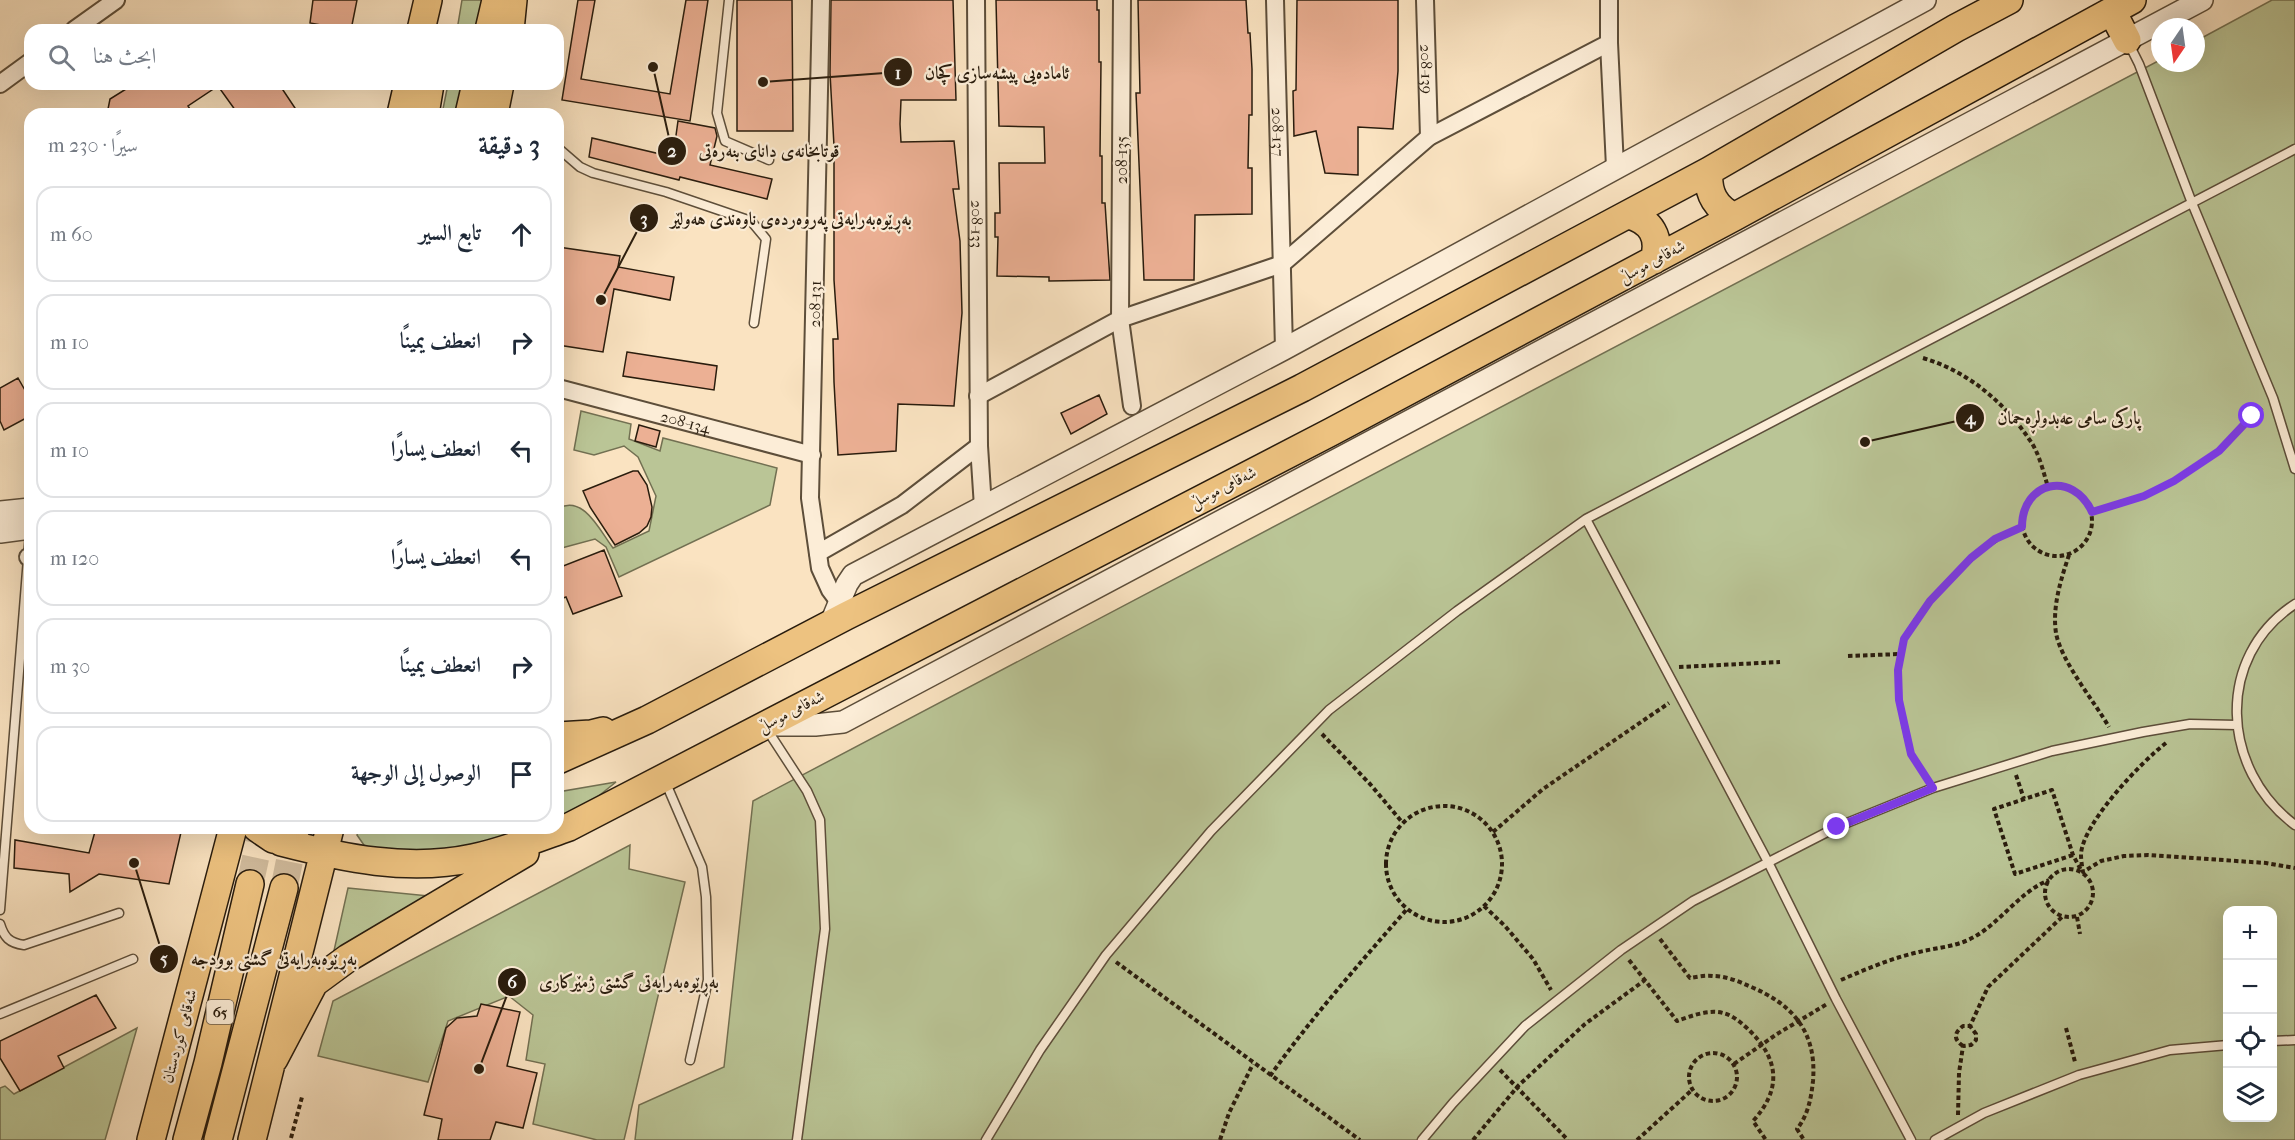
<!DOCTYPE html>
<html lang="ar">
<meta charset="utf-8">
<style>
body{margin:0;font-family:"IM FELL French Canon",Amiri,serif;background:#f2f2f3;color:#1f2937;direction:rtl}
.controls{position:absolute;right:18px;bottom:18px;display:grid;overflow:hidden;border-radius:12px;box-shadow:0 6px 24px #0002}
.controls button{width:54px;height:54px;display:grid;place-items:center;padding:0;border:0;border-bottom:2px solid #e0e1e3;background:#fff;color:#1f2937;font:30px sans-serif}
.compass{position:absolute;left:2151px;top:18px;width:54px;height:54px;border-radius:50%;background:#fff;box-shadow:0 6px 24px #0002;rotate:193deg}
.stop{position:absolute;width:18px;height:18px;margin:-14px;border:4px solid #7c3aed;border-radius:50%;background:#fff}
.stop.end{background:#7c3aed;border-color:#fff;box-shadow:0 2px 6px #0008}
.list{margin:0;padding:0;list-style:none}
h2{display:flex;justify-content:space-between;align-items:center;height:78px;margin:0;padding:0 24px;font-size:26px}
h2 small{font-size:20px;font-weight:400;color:#747a83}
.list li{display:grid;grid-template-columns:39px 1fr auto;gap:18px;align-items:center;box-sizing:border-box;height:96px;margin:0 12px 12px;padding:0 12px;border:2px solid #e0e1e3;border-radius:18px}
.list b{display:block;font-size:22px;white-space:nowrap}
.list em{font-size:20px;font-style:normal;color:#747a83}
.icon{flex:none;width:33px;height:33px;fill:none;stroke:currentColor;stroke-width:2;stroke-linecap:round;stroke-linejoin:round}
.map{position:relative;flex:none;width:2295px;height:1140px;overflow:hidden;direction:ltr}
.search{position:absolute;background:#fff;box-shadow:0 6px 24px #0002;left:24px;top:24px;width:540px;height:66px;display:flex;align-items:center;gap:15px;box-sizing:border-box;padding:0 21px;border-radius:18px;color:#747a83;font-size:22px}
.panel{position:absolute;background:#fff;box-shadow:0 6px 24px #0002;left:24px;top:108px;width:540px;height:726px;border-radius:18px;direction:rtl}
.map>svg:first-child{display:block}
.green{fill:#bac596;stroke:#727052;stroke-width:1.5;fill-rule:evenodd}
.building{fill:#ecb094;stroke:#291c0d;stroke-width:1.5}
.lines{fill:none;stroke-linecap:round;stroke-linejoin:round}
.trunk-tunnel{stroke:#d0bb9d;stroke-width:27;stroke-dasharray:27 14;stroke-linecap:butt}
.service-casing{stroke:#5d4e3a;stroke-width:11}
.minor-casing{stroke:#5d4e3a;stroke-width:20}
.tertiary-casing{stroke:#5d4e3a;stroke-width:24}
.trunk-casing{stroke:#291c0d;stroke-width:30}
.path{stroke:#291c0d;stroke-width:4;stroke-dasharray:4.5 3;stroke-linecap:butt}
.service{stroke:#fcedd7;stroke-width:8}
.minor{stroke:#fcedd7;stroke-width:16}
.tertiary{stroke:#fcedd7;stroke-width:21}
.trunk{stroke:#edc280;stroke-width:27}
.route{stroke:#7c3aed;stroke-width:8}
.labels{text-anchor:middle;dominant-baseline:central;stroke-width:4.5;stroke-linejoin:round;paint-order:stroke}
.shield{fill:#fcedd7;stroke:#685b4a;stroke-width:1.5}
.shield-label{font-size:15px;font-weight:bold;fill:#291c0d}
.street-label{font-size:16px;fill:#291c0d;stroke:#fcedd7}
.leader{fill:none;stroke:#291c0d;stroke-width:2}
.callout-dot{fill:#291c0d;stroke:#fcedd7;stroke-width:2}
.mark-label{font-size:18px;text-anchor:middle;font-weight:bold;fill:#fff}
.callout-label{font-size:18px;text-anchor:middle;font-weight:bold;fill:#291c0d;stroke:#fcedd7;stroke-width:4.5;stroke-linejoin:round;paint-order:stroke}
</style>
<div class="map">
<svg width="2295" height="1140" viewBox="0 0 2295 1140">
<rect width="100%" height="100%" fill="#fae3c1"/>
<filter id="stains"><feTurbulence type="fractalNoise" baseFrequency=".00333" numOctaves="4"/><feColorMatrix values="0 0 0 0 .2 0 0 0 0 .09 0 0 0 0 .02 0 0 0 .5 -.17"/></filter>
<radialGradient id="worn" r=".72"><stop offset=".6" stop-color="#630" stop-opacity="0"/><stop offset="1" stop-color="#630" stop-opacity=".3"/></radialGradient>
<path class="green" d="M462 0H482L475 30H457Z
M2272 0H2295V1140H635L639 1105 724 1067 753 801 2160 60V63H2196V41ZM2228 910H2272V1118H2228Z
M448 84H463L457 114H442Z
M581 411 631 424 629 439 660 451 663 438 777 468 770 505 619 577 606 547 595 539 558 549 559 508C584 495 600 531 613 548L649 531 656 496 638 457 624 446 594 455 574 450Z
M616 782 596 798 558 818V792Z
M359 828H538L465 849 413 851 366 848 357 835Z
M630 845 629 869 685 882 624 1140H597L533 1124 545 1064 526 1060 533 1015 509 996 448 1021 428 1082 318 1056 333 1001Z
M348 888 439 897 333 955Z
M137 1028 105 1140H0V1088L5 1086 14 1094Z"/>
<path class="building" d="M313 0H357L351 30H326L327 26 310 23Z
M578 0H595L581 79 670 94 686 0H708L690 121 562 100Z
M737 0H792L793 131H737Z
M831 0H953L956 100H901L900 124 901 142 954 141 959 189H953L960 241 962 313 954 406 898 404 896 451 838 455 834 382 833 339H838L834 280V146L830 73Z
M996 0H1097V10H1099V62H1101L1100 156H1102V203H1105L1110 280 1049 281V277L997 276 998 237H995V213H1000L999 163H1045L1044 127 999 126Z
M1138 0H1246L1248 33H1250L1252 69V115H1249L1248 168H1252V214L1195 215 1194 280H1144L1136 93H1140Z
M1297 0H1398V71L1393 129 1358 127V175L1325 173 1316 131 1294 136 1293 91 1296 90Z
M134 84H279L299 114H238L218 86 188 106 193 114H107L110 99Z
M678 121 715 128 717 136 710 165 772 179 767 199 680 177 679 180 589 157 592 138 673 157Z
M558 247 620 256 618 267 674 277 670 300 614 289 603 352 558 345Z
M627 352 717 366 714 390 623 376Z
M18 378 30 399V416L4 430 0 421V388Z
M1099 395 1107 414 1071 434 1061 413Z
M639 425 660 431 656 447 635 441Z
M633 471H638L647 485 652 507 651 517 647 526 639 533 615 545 590 507 583 491Z
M604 550 622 596 573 614 566 597 558 600V568Z
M96 828H182L169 884 99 874 70 892 69 874 14 868 15 840 89 853Z
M96 995 116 1028 58 1056 64 1068 20 1091 0 1058V1041Z
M481 1004 520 1012 507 1066 537 1073 523 1128 496 1122 490 1140H438L442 1119 424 1115 446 1028 457 1018 477 1016Z"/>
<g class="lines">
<path class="trunk-tunnel" d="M250 884 262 828
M284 888 296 828"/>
<defs>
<path id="service" d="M729 0 717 113 725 141 769 160
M2128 42 2139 64 2192 203 2273 398 2295 469
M558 148 580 167 593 173 666 192 751 221 766 239 754 323
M1586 519 1768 862 1836 999 1911 1140
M2295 604C2214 657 2221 770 2295 825
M766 728 807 791 820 820 825 929 797 1140
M665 781 702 867 706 897 708 980 690 1060
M0 910 30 533
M0 924C4 937 9 943 24 945L119 913
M0 1014 133 959
M2272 1041 2295 1040
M986 1140 1040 1050 1106 955 1211 831 1329 710 1457 611 1586 519 2295 149
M1422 1140 1453 1103 1525 1026 1621 950 1693 901 1837 827 1933 788 2052 751 2143 732 2190 724 2237 725
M1935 1140 1984 1113 2079 1075 2170 1050 2228 1045"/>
<g id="minor">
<path d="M821 0 810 498 820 568 830 590 839 602"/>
<path id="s1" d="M976 0 979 446 983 507"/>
<path d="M1122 0 1120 319 1132 406"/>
<path id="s2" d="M1275 0 1284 349"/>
<path id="s3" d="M1425 0 1429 137"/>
<path d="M74 30 116 0"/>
<path d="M1609 43 1615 167"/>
<path d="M0 84 30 62"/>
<path id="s4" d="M558 388 812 455"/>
<path d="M978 396 1120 319 1282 264 1429 137 1609 43V0"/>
<path d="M818 553 902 505 979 446"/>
<path d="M28 557 30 558"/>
</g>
<path id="tertiary" d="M0 512 30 509
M0 532 30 528
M830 625 847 584 853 575 1284 349 1925 0
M767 725H815L843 722 2202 0"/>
<path id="trunk" d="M2112 11 2127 40
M421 30 428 0
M489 30 496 0
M510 30 513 0
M401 114 408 84
M425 114 430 84
M469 114 476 84
M494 114 500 84
M1709 171C1707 193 1715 207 1734 217
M1629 215C1651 221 1661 237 1654 260
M558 736 591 734 603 731
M558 760 647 720 846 616 1302 388 1709 171 1956 28 2009 0
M257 828 273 839 297 842
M281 842C343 858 408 872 473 858 506 851 538 838 569 827L1331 432 1734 217 2132 0
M274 1059 314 983 348 958 525 853
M151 1140 233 828
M187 1140 208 1063 250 884
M218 1140 284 888
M252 1140 330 828"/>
</defs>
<use href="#service" class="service-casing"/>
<use href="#minor" class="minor-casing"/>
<use href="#tertiary" class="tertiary-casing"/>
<use href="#trunk" class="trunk-casing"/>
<path class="path" d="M1923 358C1967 371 2003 401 2029 439 2039 452 2043 471 2048 487
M2022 521a35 35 0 1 1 70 0a35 35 0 1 1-70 0Z
M2092 512 2144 496 2174 481 2219 451 2262 408
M2069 555C2061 579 2052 607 2056 633 2061 661 2094 701 2109 727
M1848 656 1900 654
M1679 667 1780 662
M1322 734 1370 784 1402 822
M2166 743C2141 762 2083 823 2081 854 2081 860 2082 866 2083 872L2101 861 2124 856 2148 855 2266 863 2295 868
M2016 775 2024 799
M1927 778C1922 771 1916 763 1912 755 1900 730 1893 665 1905 638 1915 615 1935 596 1953 578 1978 553 1989 542 2022 527
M1386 864a58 58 0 1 1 116 0a58 58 0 1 1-116 0Z
M1493 832 1543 789 1669 703
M2073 855 2015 874 1994 809 2052 790 2073 855 2081 870
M2045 893a24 24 0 1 1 48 0a24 24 0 1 1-48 0Z
M1484 906 1505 926 1533 959 1551 990
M2077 917 2080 934
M1660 939 1690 978C1697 977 1705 975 1713 976 1725 976 1738 981 1749 986 1793 1004 1817 1032 1813 1081 1811 1099 1808 1115 1797 1129L1804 1140
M1629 960 1677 1021C1691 1016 1709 1009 1723 1013 1733 1015 1744 1025 1750 1031 1780 1061 1781 1090 1753 1121L1766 1140
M1116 962 1360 1140
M1841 980C1866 969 1892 958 1919 952 1935 948 1953 947 1968 940 1999 926 2017 893 2049 880
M2066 1028 2075 1062
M1963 1046C1953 1039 1954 1033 1963 1026H1970L1988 987 2062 917
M1689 1077a24 24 0 1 1 48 0a24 24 0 1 1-48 0Z
M1734 1064 1777 1034 1827 1004
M1500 1070 1568 1140
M1270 1076C1312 1017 1360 963 1407 909
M1958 1115 1959 1073 1963 1046 1971 1045 1976 1040V1034L1970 1026
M291 1138 302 1097
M1220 1140 1229 1113 1253 1064
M1473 1140 1518 1086 1585 1024 1645 980
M1637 1140 1692 1090"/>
<use href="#service" class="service"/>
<use href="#minor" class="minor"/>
<use href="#tertiary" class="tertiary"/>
<use href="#trunk" class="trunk"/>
</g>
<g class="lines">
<path class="route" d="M1837 827 1933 788 1911 754 1899 700 1898 670 1904 639 1930 601 1971 558 1995 539 2022 527C2022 481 2073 470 2092 512L2144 496 2174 481 2219 451 2252 416"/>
</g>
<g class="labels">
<rect class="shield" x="206.5" y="1000" width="27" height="24" rx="4.5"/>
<g class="shield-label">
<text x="220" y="1012">65</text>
</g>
<g class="street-label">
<text stroke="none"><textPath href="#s3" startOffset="69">208-139</textPath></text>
<text stroke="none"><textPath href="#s2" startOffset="132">208-137</textPath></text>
<text transform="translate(1121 160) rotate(-90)">208-135</text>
<text stroke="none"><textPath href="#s1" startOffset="224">208-133</textPath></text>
<text transform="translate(1652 261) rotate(-28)">شەقامی موسڵ</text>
<text transform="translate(815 304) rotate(-89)">208-131</text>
<text stroke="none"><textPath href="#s4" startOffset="132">208-134</textPath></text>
<text transform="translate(1223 487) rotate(-27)">شەقامی موسڵ</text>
<text transform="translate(791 711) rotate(-27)">شەقامی موسڵ</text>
<text transform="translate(179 1036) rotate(-75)">شەقامی کوردستان</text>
</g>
</g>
<path class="leader" d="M763 82L898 72M653 67L672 151M601 300L644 218M1865 442L1970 418M134 863L164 959M479 1069L512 982"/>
<g class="callout-dot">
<circle cx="763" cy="82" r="6"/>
<circle cx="653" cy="67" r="6"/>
<circle cx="601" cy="300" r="6"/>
<circle cx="1865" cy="442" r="6"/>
<circle cx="134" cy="863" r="6"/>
<circle cx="479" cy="1069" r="6"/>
<circle cx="898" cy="72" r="15"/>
<circle cx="672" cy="151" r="15"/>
<circle cx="644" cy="218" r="15"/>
<circle cx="1970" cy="418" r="15"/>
<circle cx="164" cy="959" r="15"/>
<circle cx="512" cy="982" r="15"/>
</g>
<g class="mark-label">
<text x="898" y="79">1</text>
<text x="672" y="157">2</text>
<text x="644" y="225">3</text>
<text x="1970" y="424">4</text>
<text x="164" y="965">5</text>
<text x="512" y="988">6</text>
</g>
<g class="callout-label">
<text x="997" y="79">ئامادەیی پیشەسازی کچان</text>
<text x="769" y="157">قوتابخانەی دانای بنەرەتی</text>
<text x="791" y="225">بەڕێوەبەرایەتی پەروەردەی ناوەندی هەولێر</text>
<text x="2069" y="424">پارکی سامی عەبدولڕەحمان</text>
<text x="274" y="965">بەڕێوەبەرایەتی گشتی بوودجە</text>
<text x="629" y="988">بەڕێوەبەرایەتی گشتی ژمێركاری</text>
</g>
<rect width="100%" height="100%" filter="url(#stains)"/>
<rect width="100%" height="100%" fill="url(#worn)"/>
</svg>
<div class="controls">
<button>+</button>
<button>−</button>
<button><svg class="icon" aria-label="locate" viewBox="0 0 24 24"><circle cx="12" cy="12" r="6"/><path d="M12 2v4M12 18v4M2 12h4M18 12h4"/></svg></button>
<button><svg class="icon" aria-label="layers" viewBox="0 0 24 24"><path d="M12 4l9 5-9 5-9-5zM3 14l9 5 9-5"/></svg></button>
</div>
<svg class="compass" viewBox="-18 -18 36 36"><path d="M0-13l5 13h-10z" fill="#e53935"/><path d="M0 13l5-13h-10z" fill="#747a83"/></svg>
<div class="stop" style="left:2252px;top:416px"></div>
<div class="stop end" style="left:1837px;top:827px"></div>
<div class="search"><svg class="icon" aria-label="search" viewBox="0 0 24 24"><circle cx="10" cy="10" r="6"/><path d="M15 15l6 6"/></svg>ابحث هنا</div>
<section class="panel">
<h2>3 دقيقة<small>سيرًا · 230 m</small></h2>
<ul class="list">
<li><svg class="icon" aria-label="ahead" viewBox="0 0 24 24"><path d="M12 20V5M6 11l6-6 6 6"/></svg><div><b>تابع السير</b></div><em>60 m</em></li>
<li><svg class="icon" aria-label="right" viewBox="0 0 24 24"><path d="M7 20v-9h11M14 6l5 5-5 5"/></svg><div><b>انعطف يمينًا</b></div><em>10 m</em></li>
<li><svg class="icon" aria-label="left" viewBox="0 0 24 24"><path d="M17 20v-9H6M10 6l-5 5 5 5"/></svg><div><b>انعطف يسارًا</b></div><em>10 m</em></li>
<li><svg class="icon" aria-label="left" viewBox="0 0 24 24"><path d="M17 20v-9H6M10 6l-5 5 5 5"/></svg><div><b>انعطف يسارًا</b></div><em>120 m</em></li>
<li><svg class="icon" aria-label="right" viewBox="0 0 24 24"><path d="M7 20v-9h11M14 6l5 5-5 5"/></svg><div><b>انعطف يمينًا</b></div><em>30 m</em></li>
<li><svg class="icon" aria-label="arrive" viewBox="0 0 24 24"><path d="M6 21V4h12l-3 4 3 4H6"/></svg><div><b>الوصول إلى الوجهة</b></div></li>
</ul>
</section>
</div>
